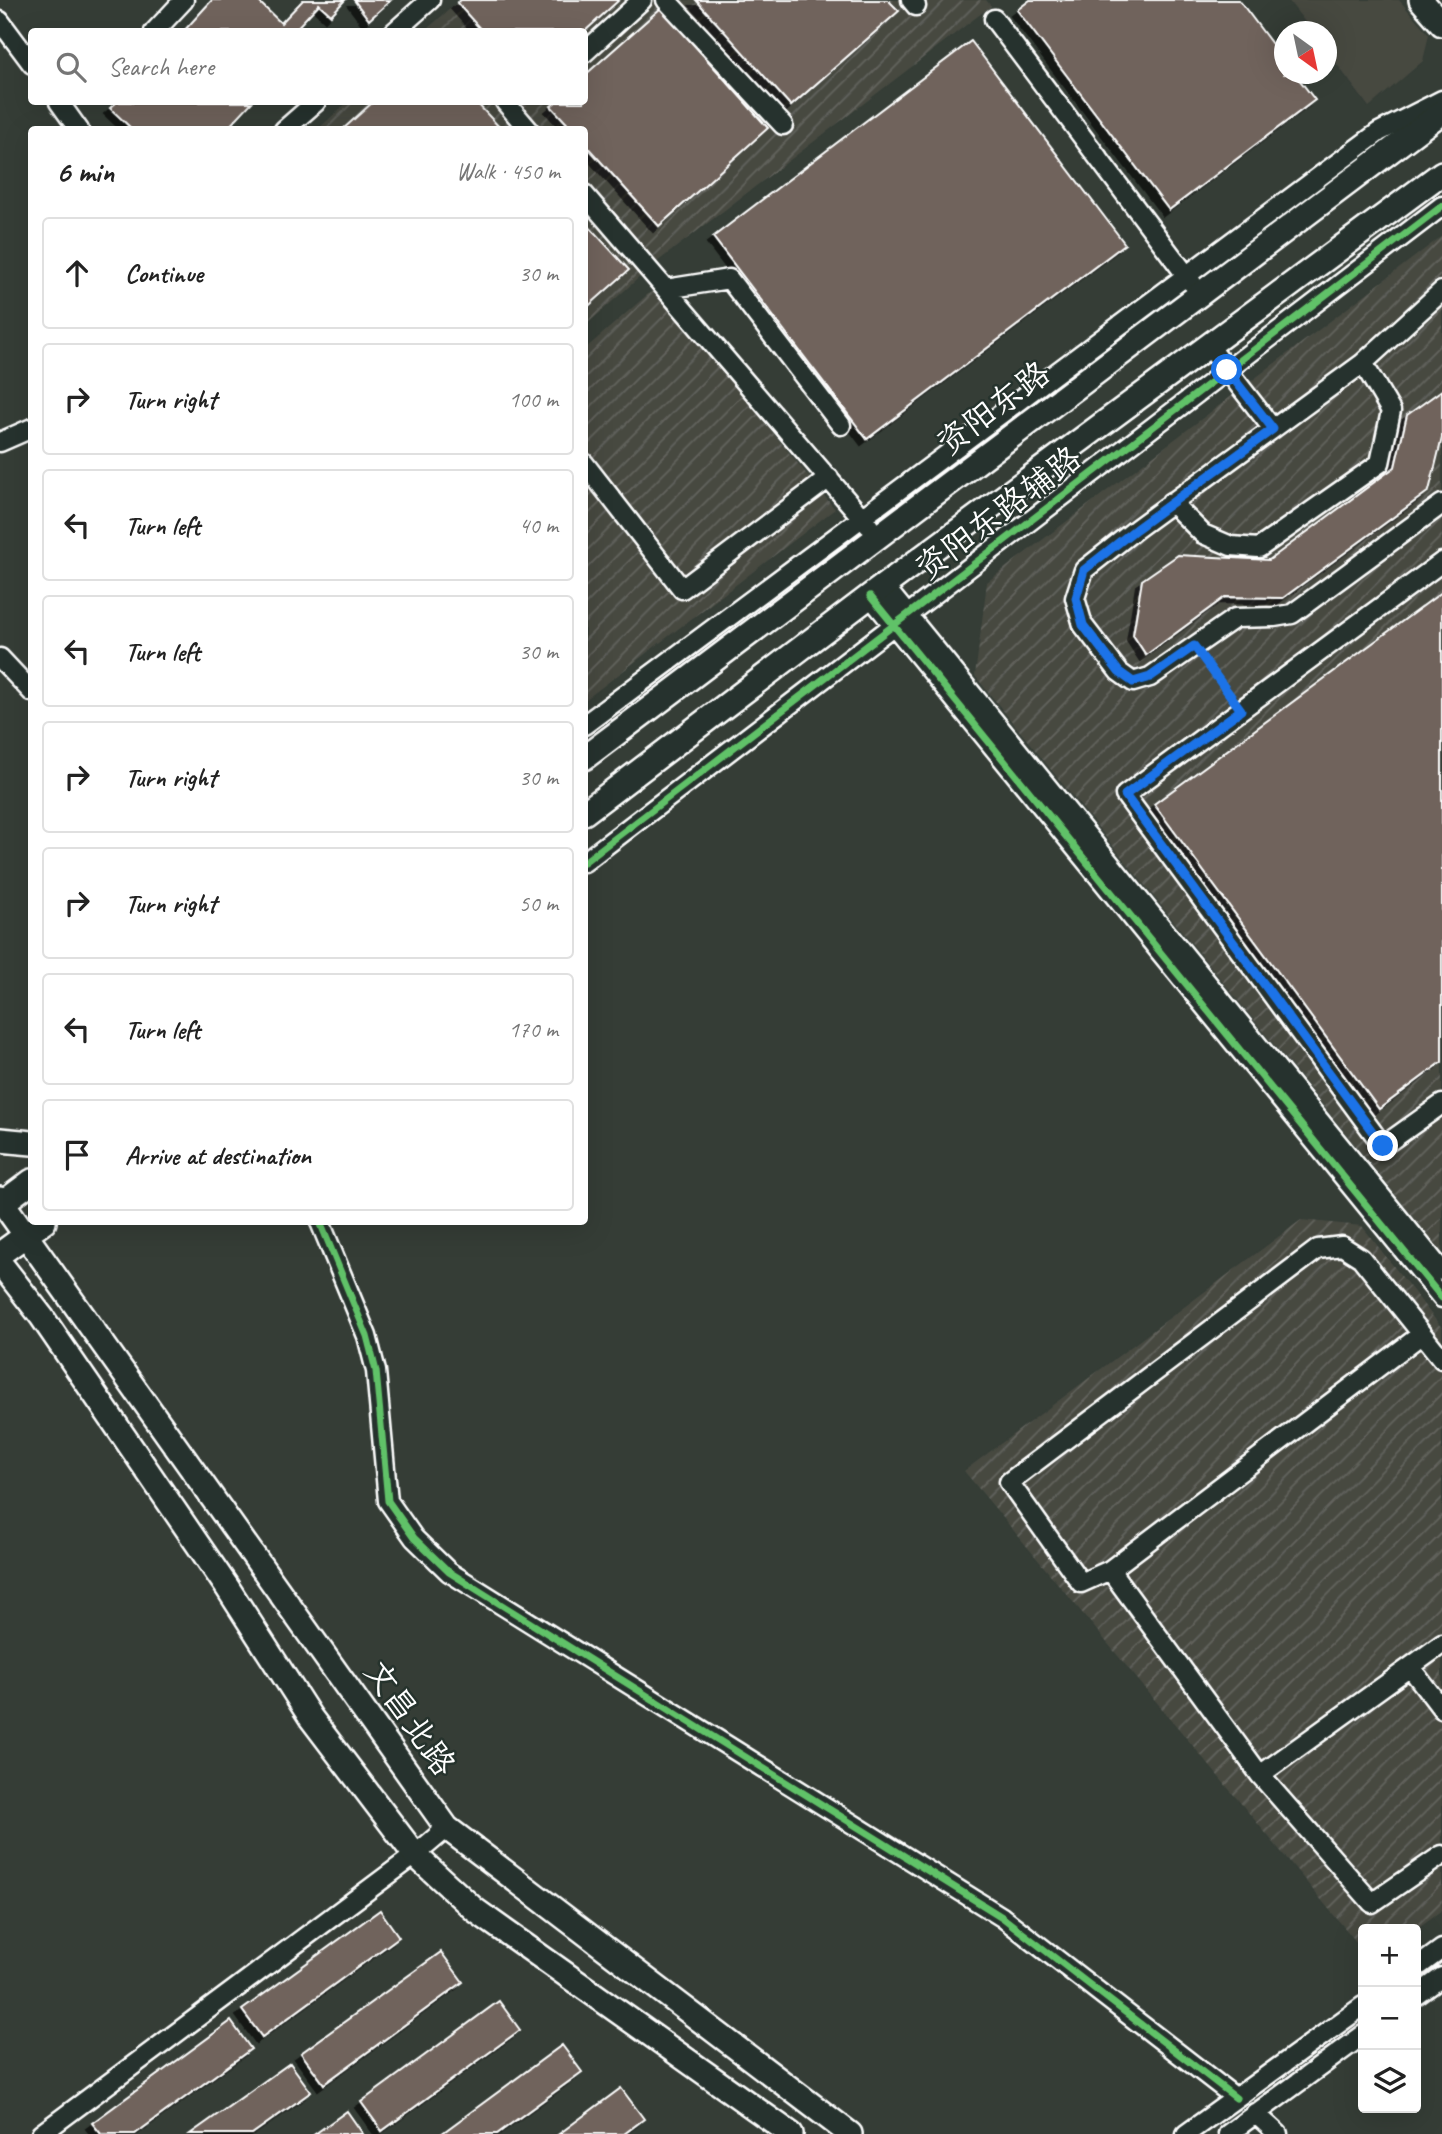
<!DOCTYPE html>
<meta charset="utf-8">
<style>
body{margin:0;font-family:Caveat,"LXGW WenKai TC",sans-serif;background:#f2f2f2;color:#222}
.controls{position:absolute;right:21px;bottom:21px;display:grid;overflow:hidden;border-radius:7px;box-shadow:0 7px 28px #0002}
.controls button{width:63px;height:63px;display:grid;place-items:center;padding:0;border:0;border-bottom:2px solid #e0e0e0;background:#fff;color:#222;font:35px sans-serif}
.compass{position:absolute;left:1274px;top:21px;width:63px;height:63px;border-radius:50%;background:#fff;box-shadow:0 7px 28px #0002;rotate:147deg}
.stop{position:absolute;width:21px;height:21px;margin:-16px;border:5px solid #1a73e8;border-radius:50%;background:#fff}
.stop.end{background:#1a73e8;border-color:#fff;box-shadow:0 2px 7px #0008}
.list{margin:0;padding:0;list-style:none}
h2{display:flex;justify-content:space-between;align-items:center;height:91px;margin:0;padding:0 28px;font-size:30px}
h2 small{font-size:23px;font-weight:400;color:#767676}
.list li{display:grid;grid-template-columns:46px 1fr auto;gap:21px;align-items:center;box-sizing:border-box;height:112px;margin:0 14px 14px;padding:0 14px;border:2px solid #e0e0e0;border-radius:7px}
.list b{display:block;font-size:26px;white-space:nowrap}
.list em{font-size:23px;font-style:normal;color:#767676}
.icon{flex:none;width:38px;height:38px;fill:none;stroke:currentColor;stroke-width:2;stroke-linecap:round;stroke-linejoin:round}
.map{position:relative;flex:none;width:1442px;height:2134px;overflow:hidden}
.search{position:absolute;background:#fff;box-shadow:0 7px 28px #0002;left:28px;top:28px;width:560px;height:77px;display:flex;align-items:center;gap:18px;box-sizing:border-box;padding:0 24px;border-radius:7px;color:#767676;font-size:26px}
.panel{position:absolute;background:#fff;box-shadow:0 7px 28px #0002;left:28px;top:126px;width:560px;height:1099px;border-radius:7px}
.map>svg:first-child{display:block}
.built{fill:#474941}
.industrial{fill:url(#industrial-furrows)}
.building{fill:#70645c;stroke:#fff;stroke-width:2;filter:url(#shadow)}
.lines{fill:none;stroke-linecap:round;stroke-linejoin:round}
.minor-casing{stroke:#fff;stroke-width:23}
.major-casing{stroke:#fff;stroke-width:28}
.path{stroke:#fff;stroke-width:3.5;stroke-dasharray:7 5;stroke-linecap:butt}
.minor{stroke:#26332d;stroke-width:18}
.major{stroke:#26332d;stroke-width:23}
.cycleway-casing{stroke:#26332d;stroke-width:11}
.cycleway{stroke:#61c268;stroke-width:7}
.route{stroke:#1a73e8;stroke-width:9}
.labels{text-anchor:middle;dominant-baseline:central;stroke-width:5;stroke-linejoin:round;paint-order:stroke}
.street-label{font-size:33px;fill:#fff;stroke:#26332d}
</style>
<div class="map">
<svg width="1442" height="2134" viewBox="0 0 1442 2134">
<defs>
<pattern id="industrial-furrows" width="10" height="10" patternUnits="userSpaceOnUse" patternTransform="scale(1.75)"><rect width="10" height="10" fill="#474941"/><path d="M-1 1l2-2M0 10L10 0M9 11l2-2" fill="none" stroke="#63645e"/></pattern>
<filter id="shadow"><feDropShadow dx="-6" dy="6" stdDeviation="0" flood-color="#0009"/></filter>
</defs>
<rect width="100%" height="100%" fill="#353d36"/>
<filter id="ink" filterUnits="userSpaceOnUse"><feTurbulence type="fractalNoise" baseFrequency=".0143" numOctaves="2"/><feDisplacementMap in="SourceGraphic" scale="14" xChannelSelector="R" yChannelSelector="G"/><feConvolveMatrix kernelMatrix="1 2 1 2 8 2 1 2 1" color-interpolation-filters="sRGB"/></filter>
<g filter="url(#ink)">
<path class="built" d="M1288 0H1399L1429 34 1423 61 1369 107 1327 51 1326 32 1312 31Z"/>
<path class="industrial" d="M460 0H986L991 6 653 265 585 326 584 130H317L348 102H584V32L425 31Z
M1442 236V1252L975 676 987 582Z
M655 288 835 509 585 700V349Z
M1301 1220 1362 1226 1442 1328V1910L1416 1929H1363V1950L964 1471Z"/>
<path class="building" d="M212 0H257L281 23 303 0H345L331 15 319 4 293 32H183Z
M354 0H391L369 20Z
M461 0H619L584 32H483L457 3Z
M696 0H888L899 11 791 106Z
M1030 0H1239L1284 60V74H1295L1315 100 1169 210 1017 10Z
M661 8 768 128 659 226 584 143V130H573L551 106 556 102H584V76Z
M971 41 1125 244 867 439 713 237Z
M117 102H252L226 130H133L110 108Z
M373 102H476L502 130H342Z
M584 221 629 270 584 310Z
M1442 390V438L1429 491 1283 598 1225 597 1146 655 1133 635 1142 580 1178 555 1269 560 1395 467 1407 415Z
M1442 592V1062L1379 1109 1154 804Z
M380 1910 399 1937 262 2037 242 2010Z
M441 1952 463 1982 324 2084 301 2053Z
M499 2001 520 2030 382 2131 361 2102Z
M231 2021 251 2049 135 2134H101L92 2123Z
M562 2045 582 2072 497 2134H441Z
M290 2063 311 2092 252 2134H190Z
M621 2088 644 2119 624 2134H559Z
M347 2111 363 2134H315Z"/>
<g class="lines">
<defs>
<path id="minor" d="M666 0 783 125
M911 0 916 6
M994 19 1192 283
M0 21 32 64
M154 32 184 0
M394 32 430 0
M584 53 642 0
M59 102 79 130
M505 102 529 130
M284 130 316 102
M584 194 869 526
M666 289 729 279 841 425
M1442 291 1363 363 1136 529 1084 570 1075 598 1083 625 1119 672 1133 682 1150 677 1235 618 1274 617 1292 614 1442 504
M1208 345 1273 429
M0 442 32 428
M584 463 682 589 829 478
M1171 502 1203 534 1231 546 1259 548 1380 463 1391 411 1363 363
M1442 562 1125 795 1383 1146 1442 1104
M884 586 1442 1271
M870 596 1442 1298
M0 658 32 692
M584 725 1379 132 1442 100
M584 862 1442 206
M320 1222 367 1336 376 1371 388 1501 414 1538 449 1572 1002 1917 1236 2098
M1422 1334 1110 1570 1081 1583 1009 1482 1318 1249 1342 1246 1361 1258 1442 1359
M1110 1570 1260 1775
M1410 1667 1442 1644
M1442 1709 1410 1667 1260 1775 1372 1903 1442 1855
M1416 1968 1442 1949
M1416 1996 1442 1977
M1255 2113 1278 2134
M41 2134 415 1855 447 1828
M1186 2134 1363 2006
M1228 2134 1363 2035"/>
<path id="major" d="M1421 0 1442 24
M584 758 1442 112
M584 813 870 596 1442 173
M0 1140 32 1143
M0 1199 447 1828 850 2134
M0 1205 32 1181
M0 1254 44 1222
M0 1263 42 1317 227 1587 311 1718 415 1855 475 1910 791 2134"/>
</defs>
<use href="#minor" class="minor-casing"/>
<use href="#major" class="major-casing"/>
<path class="path" d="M1203 659 1232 698"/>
<use href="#minor" class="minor"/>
<use href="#major" class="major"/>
<defs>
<path id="cycleway" d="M870 596 1442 1298
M584 862 1442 206
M320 1222 367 1336 376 1371 388 1501 414 1538 449 1572 1002 1917 1236 2098"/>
</defs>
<use href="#cycleway" class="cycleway-casing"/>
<use href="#cycleway" class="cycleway"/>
</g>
</g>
<g class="lines" filter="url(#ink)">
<path class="route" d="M1227 370 1273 429 1136 529 1084 570 1076 598 1083 625 1119 672 1133 682 1150 677 1194 646 1241 710 1125 795 1383 1146"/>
</g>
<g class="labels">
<g class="street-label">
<text transform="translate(993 408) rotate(-37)">资阳东路</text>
<text transform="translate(998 513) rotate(-37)">资阳东路辅路</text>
<text transform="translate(410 1718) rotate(55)">文昌北路</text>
</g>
</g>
</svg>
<div class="controls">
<button>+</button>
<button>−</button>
<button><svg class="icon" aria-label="layers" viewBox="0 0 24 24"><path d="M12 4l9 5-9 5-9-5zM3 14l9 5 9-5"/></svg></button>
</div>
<svg class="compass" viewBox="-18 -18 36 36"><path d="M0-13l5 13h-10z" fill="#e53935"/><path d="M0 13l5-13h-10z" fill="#767676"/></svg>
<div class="stop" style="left:1227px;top:370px"></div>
<div class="stop end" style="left:1383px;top:1146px"></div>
<div class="search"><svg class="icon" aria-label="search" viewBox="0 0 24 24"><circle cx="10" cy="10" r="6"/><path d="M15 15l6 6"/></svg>Search here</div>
<section class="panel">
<h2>6 min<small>Walk · 450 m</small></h2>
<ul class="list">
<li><svg class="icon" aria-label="ahead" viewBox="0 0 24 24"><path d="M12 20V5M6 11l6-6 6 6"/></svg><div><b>Continue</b></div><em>30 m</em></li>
<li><svg class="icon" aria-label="right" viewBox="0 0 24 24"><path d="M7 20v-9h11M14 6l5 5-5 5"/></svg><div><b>Turn right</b></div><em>100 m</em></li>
<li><svg class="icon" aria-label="left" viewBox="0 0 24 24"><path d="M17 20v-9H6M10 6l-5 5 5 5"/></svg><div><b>Turn left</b></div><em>40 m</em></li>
<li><svg class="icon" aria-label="left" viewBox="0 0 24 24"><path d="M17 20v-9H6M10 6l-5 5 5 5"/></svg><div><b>Turn left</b></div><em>30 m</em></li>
<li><svg class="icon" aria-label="right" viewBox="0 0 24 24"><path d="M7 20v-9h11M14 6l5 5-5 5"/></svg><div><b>Turn right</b></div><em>30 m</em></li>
<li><svg class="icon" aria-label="right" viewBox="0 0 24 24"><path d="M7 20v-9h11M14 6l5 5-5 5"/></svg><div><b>Turn right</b></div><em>50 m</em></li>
<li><svg class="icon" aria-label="left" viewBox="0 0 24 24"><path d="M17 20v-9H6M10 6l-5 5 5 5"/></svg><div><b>Turn left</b></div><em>170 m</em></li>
<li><svg class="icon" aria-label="arrive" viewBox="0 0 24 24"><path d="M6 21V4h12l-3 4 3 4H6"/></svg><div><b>Arrive at destination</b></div></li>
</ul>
</section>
</div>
